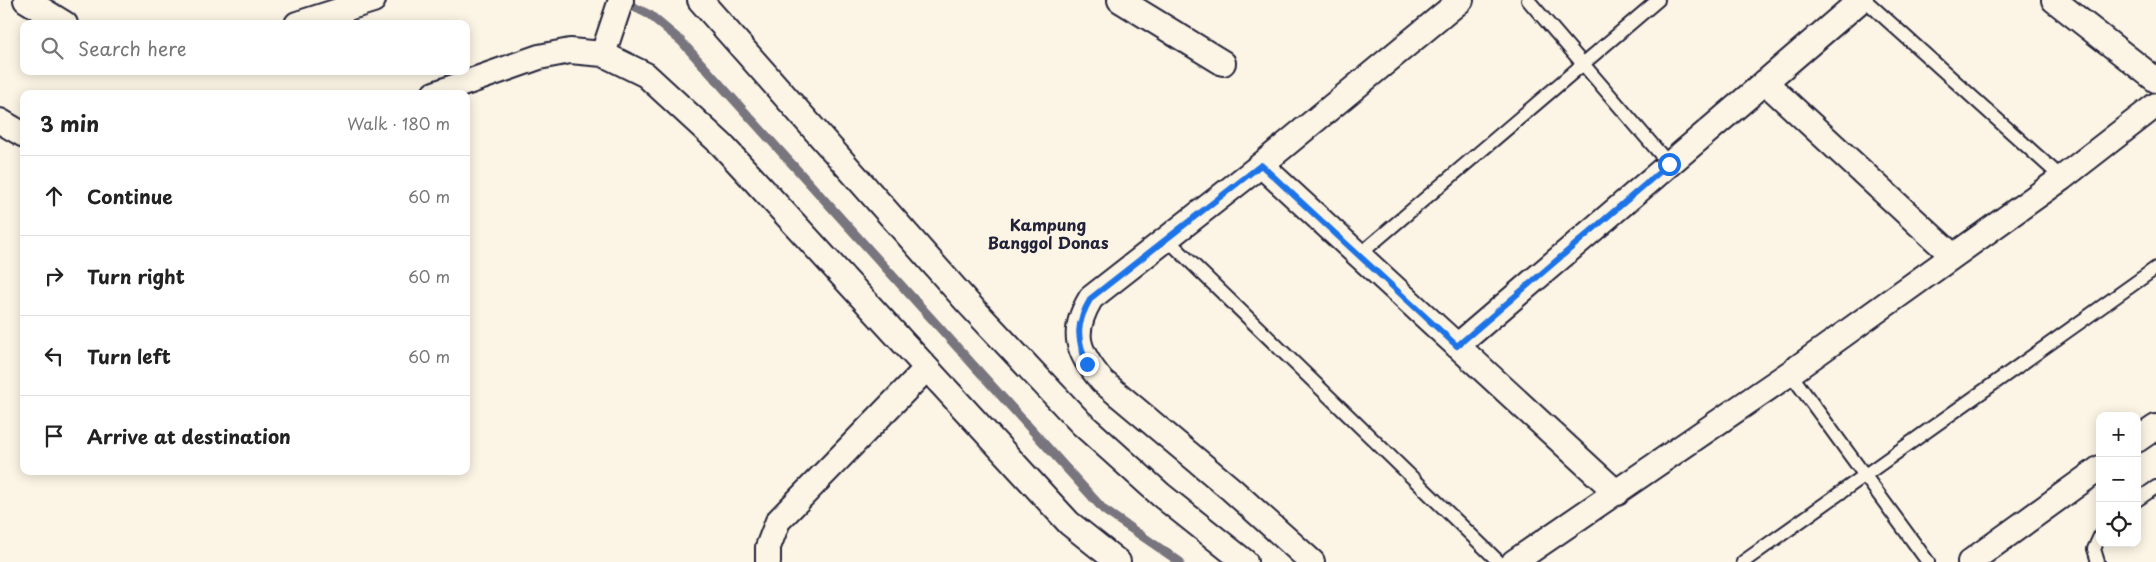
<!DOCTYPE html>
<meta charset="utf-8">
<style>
body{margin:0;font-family:"Playpen Sans",sans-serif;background:#f2f2f2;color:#222}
.controls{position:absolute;right:15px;bottom:15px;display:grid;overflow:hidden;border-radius:10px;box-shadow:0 2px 12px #0003}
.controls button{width:45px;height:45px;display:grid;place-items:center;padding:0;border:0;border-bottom:1px solid #e0e0e0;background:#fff;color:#222;font:25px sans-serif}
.stop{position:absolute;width:15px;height:15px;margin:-11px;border:4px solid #1a73e8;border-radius:50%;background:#fff}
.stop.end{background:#1a73e8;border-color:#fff;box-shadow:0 1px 5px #0008}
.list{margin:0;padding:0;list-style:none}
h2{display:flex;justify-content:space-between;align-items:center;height:65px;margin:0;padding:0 20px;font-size:21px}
h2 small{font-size:16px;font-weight:400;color:#767676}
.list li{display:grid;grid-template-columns:32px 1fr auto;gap:15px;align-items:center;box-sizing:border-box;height:80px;padding:0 20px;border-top:1px solid #e0e0e0}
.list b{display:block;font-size:19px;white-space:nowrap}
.list em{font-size:16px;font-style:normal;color:#767676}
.icon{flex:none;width:28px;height:28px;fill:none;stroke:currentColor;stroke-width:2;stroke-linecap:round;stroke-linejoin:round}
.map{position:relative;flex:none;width:2156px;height:562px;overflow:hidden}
.search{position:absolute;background:#fff;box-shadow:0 2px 12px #0003;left:20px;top:20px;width:450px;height:55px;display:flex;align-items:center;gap:12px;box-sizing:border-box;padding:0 18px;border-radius:10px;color:#767676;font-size:19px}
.panel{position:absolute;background:#fff;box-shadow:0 2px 12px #0003;left:20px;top:90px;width:450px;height:385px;border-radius:10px}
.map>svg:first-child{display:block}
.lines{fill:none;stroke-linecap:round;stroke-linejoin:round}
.stream{stroke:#78757e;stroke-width:9}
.service-casing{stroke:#22223b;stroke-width:16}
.minor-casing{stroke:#22223b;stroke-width:28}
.service{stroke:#fcf5e5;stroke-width:12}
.minor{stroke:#fcf5e5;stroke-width:24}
.route{stroke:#1a73e8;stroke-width:6}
.labels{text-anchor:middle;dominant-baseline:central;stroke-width:4.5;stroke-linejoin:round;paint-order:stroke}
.neighbourhood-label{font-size:16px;font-weight:bold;fill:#22223b;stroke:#fcf5e5}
</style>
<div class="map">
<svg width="2156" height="562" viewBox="0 0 2156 562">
<rect width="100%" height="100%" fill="#fcf5e5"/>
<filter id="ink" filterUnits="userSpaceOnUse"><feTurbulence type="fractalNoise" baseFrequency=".02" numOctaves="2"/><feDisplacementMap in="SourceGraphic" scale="10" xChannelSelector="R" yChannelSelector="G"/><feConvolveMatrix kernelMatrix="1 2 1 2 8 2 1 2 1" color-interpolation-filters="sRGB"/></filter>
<g filter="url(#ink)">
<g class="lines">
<path class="stream" d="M622 1 650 15 681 41 1104 510 1180 562"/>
<defs>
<path id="service" d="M1528 0 1669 164
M1865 0 2062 178
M1167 239 1499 562
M1359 255 1658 0
M1790 373 1928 562
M2137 500 2156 487
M1743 562 2156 268
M2098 562 2094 549 2100 536"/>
<path id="minor" d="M26 0 65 24
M700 0 967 302 1081 423 1161 495 1245 562
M1120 0 1223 63
M2054 0 2156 80
M297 24 373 0
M603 54 621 0
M1765 82 1952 255
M434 94 539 57 570 51 603 54 646 75 722 145 1069 523 1118 562
M0 121 24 135
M1261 165 1617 493
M1457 346 1861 0
M2137 440 2156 427
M768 562V547L778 521 926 369
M1312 562 1231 489 1102 381C1077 351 1070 333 1091 298L1261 165 1461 0
M1514 562 1790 373 2062 178 2156 105
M1970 562 2100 468"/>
</defs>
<use href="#service" class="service-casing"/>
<use href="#minor" class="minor-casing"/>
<use href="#service" class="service"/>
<use href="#minor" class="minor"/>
</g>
</g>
<g class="lines" filter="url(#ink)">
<path class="route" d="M1087 364C1076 337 1076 323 1091 298L1261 165 1457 346 1669 164"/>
</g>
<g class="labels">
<g class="neighbourhood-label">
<text x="1048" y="224">Kampung<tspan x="1048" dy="18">Banggol Donas</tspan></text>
</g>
</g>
</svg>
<div class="controls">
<button>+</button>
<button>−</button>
<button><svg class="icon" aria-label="locate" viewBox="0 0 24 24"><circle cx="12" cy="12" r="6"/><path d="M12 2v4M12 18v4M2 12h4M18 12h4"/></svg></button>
</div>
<div class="stop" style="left:1669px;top:164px"></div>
<div class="stop end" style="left:1087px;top:364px"></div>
<div class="search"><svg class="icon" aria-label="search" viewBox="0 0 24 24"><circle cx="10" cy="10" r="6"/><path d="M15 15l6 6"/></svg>Search here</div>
<section class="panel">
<h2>3 min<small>Walk · 180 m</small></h2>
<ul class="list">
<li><svg class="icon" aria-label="ahead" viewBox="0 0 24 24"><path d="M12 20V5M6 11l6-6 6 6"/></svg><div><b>Continue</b></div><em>60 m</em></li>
<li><svg class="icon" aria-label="right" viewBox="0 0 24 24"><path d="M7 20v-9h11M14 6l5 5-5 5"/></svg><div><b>Turn right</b></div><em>60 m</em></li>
<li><svg class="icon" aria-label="left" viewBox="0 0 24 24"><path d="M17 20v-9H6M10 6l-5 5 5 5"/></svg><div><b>Turn left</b></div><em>60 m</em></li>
<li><svg class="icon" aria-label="arrive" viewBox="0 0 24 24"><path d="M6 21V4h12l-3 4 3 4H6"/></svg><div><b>Arrive at destination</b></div></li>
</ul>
</section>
</div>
